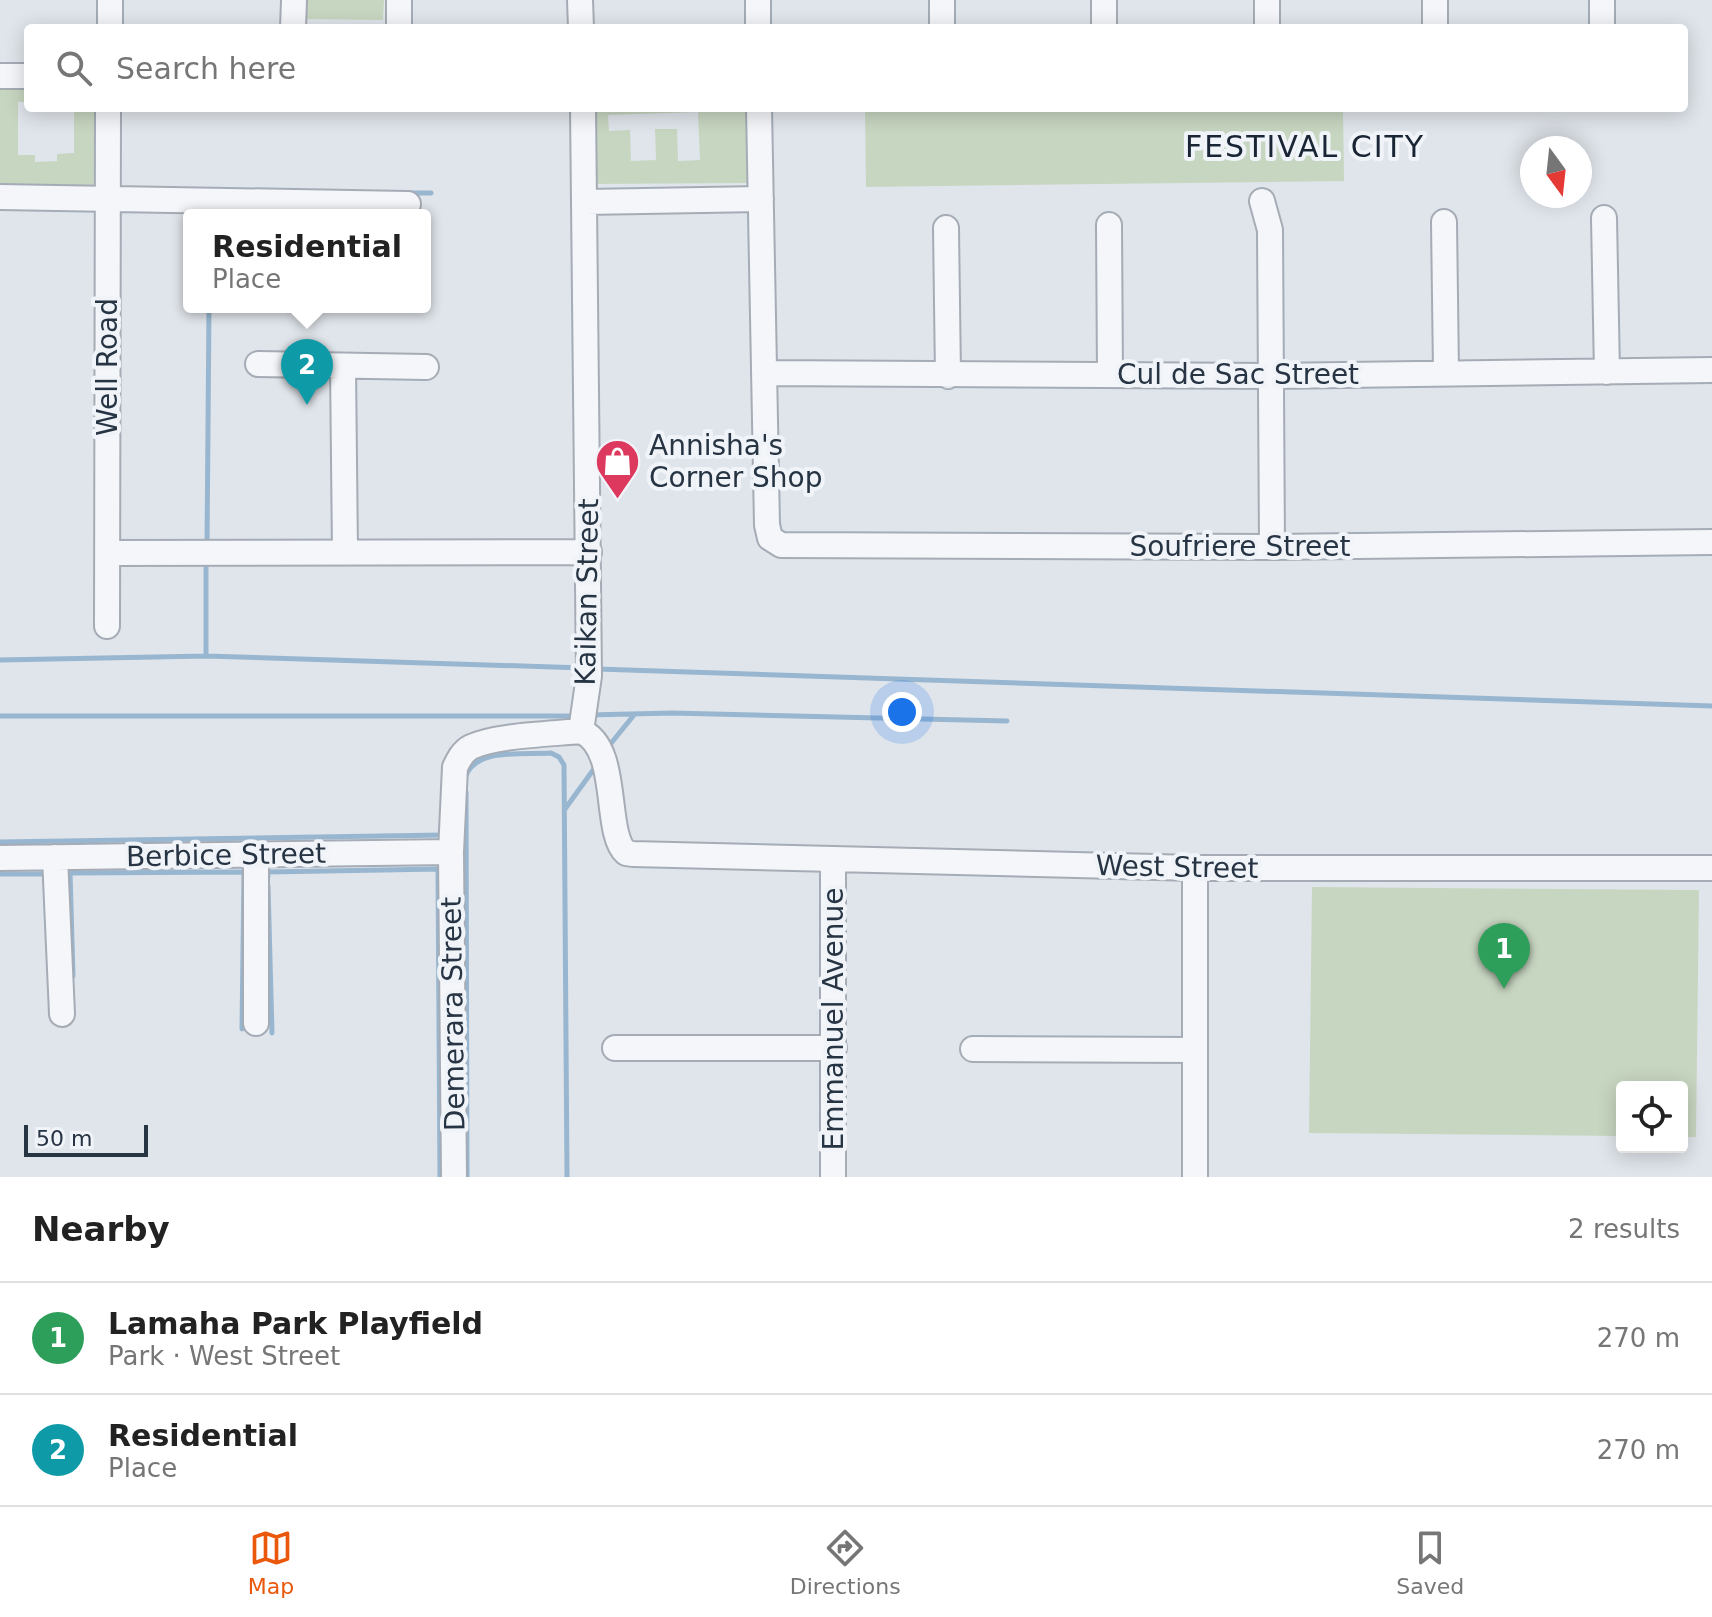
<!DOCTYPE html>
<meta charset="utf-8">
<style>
body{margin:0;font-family:"DejaVu Sans",sans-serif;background:#f2f2f2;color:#222}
.controls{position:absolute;right:24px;bottom:24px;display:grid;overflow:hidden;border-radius:8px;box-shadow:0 4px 20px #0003}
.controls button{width:72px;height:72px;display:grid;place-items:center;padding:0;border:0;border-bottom:2px solid #e0e0e0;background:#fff;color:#222;font:40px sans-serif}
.compass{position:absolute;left:1520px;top:136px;width:72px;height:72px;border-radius:50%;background:#fff;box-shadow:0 4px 20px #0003;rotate:165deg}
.scale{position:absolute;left:24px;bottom:20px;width:124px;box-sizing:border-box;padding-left:8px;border:4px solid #273444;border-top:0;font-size:22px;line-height:28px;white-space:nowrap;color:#273444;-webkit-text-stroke:6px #f0f4f8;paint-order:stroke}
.you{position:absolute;left:902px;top:712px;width:28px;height:28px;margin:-20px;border:6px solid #fff;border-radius:50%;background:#1a73e8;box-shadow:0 0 0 12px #1a73e833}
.badge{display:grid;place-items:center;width:52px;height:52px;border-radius:50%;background:#ea580c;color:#fff;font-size:26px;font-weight:700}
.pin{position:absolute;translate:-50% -66px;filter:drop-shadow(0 2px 4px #0008)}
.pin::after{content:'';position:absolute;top:42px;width:28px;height:24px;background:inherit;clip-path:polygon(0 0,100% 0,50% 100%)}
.popup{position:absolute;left:183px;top:209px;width:248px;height:104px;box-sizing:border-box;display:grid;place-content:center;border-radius:8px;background:#fff;filter:drop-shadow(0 2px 6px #0005);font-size:26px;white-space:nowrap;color:#767676}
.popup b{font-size:30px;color:#222}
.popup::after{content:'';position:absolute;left:50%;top:100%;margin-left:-16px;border:16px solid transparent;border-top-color:#fff}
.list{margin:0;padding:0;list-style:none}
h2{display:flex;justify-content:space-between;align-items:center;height:104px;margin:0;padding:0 32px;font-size:34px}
h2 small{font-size:26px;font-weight:400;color:#767676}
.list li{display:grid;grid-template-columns:52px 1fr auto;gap:24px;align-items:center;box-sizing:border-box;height:112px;padding:0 32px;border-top:2px solid #e0e0e0}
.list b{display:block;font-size:30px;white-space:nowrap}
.list p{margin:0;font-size:26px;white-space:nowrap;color:#767676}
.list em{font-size:26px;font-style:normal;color:#767676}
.icon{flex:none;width:44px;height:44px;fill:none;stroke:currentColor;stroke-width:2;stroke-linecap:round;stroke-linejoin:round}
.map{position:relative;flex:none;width:1712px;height:1177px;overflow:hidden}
.search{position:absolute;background:#fff;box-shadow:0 4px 20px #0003;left:24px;right:24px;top:24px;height:88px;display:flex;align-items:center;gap:20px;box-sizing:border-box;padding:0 28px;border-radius:8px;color:#767676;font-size:30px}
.sheet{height:328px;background:#fff}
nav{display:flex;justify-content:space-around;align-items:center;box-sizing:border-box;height:112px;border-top:2px solid #e0e0e0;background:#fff;font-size:22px;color:#767676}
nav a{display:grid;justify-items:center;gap:4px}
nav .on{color:#ea580c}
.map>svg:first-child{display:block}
.green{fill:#c7d6c1;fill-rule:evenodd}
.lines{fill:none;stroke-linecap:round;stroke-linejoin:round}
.stream{stroke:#98b6cf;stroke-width:5}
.minor-casing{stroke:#a5acb6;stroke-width:28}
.minor{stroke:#f4f6f9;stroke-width:24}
.labels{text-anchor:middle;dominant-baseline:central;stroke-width:8;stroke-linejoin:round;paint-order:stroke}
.street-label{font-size:28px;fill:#273444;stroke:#f0f4f8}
.poi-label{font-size:28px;fill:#273444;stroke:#f0f4f8;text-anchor:start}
.neighbourhood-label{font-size:30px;letter-spacing:2px;fill:#192535;stroke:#f0f4f8}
</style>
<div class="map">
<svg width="1712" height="1177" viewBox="0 0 1712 1177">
<rect width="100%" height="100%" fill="#e0e5eb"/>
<path class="green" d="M303 0H384L383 20 303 19Z
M0 82H28V102H18V155H35V162L57 161V154L74 153V108H101L99 188H0Z
M590 108H746L747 183 591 184ZM698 112 700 160 678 161 677 129H655L656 160 631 161 630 130 609 131 608 115Z
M865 108H1343L1344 181 866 187Z
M1312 887 1699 890 1696 1137H1682V1087H1622V1136L1309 1133Z"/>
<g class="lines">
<path class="stream" d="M408 193H431
M207 546 209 307
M206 656V560
M0 660 206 656 583 668
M597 669 1712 706
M589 715 672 713 1007 721
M0 716H575
M608 747 634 715
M465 778C474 747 525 755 551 753L559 757 564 765 567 1177
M466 792 467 1177
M565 809 596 766
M0 842 443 835
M438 869 440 1177
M70 872 73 976
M69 873 244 872 242 1029
M0 874H44
M268 876 267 872 440 869
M268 886 272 1033"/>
<defs>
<path id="minor" d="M580 0 581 28
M758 0V28
M942 0V28
M1104 0V28
M1267 0V28
M1435 0V28
M1602 0V28
M110 28V0
M293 28 294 0
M399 28V0
M0 76H28
M759 108 767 525 770 538 781 545 1272 547 1712 542
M0 197 408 204
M1262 201 1270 230 1272 547
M585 202 761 199
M1604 218 1607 372
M1444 222 1446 372
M1109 225 1110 374
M946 228 948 376
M258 364 426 367
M343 367 345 552
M765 373 1272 376 1712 370
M108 553 589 552
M107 626 108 108
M581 731C621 748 603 832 626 853L633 854 1195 868H1712
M581 731 589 676 583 108
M256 855V1023
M55 857 62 1014
M0 858 451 852
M833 861V1177
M615 1048H834
M973 1049 1195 1050
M454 1177 451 852 455 767C459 759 463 751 471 747 496 735 552 734 581 731
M1195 1177V868"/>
</defs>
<use href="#minor" class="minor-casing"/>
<use href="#minor" class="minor"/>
</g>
<defs>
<symbol id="shop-pin" viewBox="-11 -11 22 30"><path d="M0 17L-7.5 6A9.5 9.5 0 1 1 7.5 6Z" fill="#dd385d" stroke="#f0f4f8"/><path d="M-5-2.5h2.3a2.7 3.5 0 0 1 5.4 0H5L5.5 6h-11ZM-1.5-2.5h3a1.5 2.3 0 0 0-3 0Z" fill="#fff"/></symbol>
</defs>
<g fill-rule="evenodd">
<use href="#shop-pin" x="592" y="436" width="51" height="69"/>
</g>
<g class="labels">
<g class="street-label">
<text transform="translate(107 367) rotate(-90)">Well Road</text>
<text x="1238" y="374">Cul de Sac Street</text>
<text x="1240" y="546">Soufriere Street</text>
<text transform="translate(587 592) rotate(-89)">Kaikan Street</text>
<text transform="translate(226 855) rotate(-1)">Berbice Street</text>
<text transform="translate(1177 867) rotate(1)">West Street</text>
<text transform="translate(453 1014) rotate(-91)">Demerara Street</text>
<text transform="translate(833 1019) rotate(-90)">Emmanuel Avenue</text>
</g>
<g class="poi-label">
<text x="649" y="445">Annisha's<tspan x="649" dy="32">Corner Shop</tspan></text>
</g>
<g class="neighbourhood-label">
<text x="1305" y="146">FESTIVAL CITY</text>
</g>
</g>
</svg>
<div class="controls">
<button><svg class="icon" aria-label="locate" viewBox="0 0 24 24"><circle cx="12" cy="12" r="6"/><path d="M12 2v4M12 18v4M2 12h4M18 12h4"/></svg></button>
</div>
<svg class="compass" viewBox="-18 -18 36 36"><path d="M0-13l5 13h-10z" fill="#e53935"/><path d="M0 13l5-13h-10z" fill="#767676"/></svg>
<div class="scale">50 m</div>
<div class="you"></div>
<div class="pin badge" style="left:1504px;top:989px;background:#2e9e5b">1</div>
<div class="pin badge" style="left:307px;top:405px;background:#0f9aa8">2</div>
<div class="popup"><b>Residential</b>Place</div>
<div class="search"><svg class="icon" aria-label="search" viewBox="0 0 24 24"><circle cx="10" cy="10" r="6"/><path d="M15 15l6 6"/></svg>Search here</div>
</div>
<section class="sheet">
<h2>Nearby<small>2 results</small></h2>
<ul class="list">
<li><span class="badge" style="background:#2e9e5b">1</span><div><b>Lamaha Park Playfield</b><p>Park · West Street</p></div><em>270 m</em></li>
<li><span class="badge" style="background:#0f9aa8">2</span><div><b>Residential</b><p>Place</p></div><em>270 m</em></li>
</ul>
</section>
<nav>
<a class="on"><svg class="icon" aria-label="map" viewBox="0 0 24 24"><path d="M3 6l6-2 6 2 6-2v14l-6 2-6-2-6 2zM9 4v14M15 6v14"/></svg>Map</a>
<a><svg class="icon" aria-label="directions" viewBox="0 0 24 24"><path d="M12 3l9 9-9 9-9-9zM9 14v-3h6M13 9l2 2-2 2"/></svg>Directions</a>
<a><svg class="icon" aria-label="saved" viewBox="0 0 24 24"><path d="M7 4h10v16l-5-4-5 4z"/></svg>Saved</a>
</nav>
